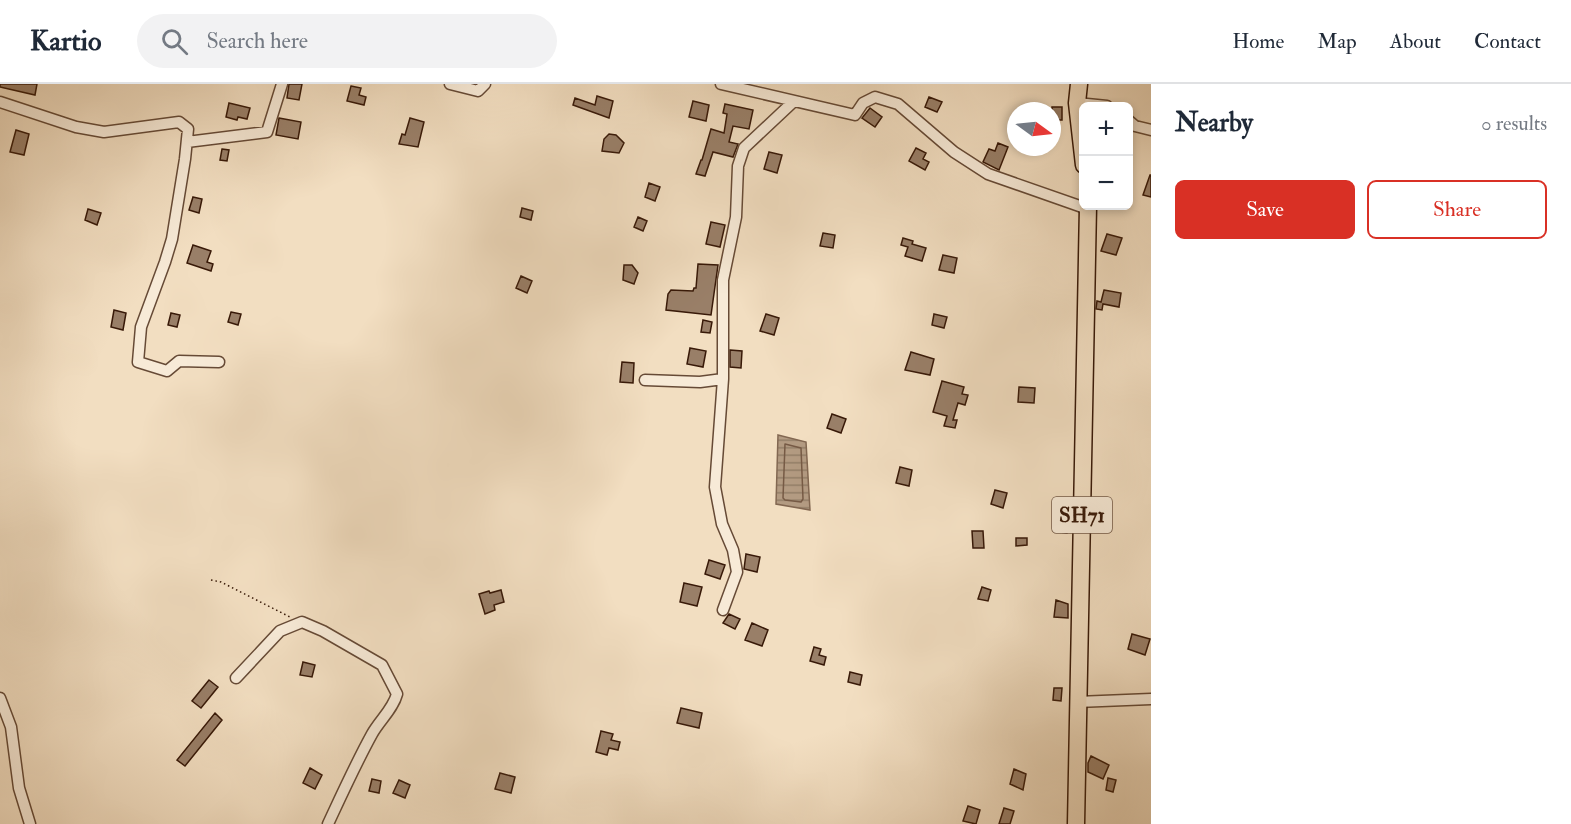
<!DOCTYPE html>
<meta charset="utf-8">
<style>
body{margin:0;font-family:"IM FELL Double Pica",serif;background:#f2f2f3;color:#1f2937}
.controls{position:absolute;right:18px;top:18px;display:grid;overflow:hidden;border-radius:9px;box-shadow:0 3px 9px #0003}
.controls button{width:54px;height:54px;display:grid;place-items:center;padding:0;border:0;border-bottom:2px solid #e0e1e3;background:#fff;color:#1f2937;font:30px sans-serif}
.compass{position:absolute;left:1007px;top:18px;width:54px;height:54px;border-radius:50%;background:#fff;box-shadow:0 3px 9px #0003;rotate:105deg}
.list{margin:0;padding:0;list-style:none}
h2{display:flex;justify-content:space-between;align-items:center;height:78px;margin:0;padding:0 24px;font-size:26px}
h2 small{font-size:20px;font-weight:400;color:#747a83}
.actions{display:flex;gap:12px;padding:18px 24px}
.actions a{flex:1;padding:14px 0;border:2px solid #d93025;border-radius:9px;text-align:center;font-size:21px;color:#d93025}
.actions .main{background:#d93025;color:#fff}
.icon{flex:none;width:33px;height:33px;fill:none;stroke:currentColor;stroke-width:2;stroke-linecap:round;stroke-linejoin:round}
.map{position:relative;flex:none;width:1151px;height:740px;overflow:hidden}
header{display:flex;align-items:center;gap:36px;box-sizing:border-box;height:84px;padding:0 30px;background:#fff;border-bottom:2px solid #e0e1e3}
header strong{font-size:28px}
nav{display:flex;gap:33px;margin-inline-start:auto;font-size:21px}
.search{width:420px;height:54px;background:#f2f2f3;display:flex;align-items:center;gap:15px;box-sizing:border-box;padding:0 21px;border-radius:33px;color:#747a83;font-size:22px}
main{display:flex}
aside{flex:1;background:#fff}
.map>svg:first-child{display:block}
.water{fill:url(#water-rules);stroke:#826751;stroke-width:1.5}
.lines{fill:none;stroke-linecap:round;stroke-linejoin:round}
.shore{stroke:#765a45;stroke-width:1.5}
.building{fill:#997f68;stroke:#381908;stroke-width:1.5}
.street-casing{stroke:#664a36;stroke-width:13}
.primary-casing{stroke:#381908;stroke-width:19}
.path{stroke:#381908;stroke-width:1.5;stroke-dasharray:1.5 3;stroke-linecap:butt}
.street{stroke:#f7ead7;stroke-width:10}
.primary{stroke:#f2dec1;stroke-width:16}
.labels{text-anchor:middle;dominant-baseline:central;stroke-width:4.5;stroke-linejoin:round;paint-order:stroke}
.shield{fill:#f7ead7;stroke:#715846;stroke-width:1.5}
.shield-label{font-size:21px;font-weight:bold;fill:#381908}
</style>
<header>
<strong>Kartio</strong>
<div class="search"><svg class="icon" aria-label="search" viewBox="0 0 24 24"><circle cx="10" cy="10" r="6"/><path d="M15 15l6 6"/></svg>Search here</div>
<nav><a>Home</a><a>Map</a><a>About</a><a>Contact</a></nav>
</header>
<main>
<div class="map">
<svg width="1151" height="740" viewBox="0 0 1151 740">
<defs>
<pattern id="water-rules" width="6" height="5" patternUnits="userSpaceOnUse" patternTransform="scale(1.5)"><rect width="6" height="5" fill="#b39b82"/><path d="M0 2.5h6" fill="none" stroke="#937e68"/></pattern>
</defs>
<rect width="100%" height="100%" fill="#f2dec1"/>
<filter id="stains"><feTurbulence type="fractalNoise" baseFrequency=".00333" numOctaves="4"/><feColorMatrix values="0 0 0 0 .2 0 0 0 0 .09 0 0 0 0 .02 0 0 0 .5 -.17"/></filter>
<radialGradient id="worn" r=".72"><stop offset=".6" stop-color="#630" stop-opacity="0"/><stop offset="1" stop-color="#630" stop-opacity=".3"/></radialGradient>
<path class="water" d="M778 351 806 358 810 426 776 420Z"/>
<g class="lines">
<path class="shore" d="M785 360 801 364 803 415 801 418 785 416 783 414Z"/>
</g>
<path class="building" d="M0 0H37L35 11 0 3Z
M289 0H302L299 16 287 14Z
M351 2 361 4 359 11 366 13 364 21 347 17Z
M597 12 613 17 609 34 573 21 575 14 595 21Z
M929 13 942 18 937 28 925 23Z
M693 17 709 21 706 37 689 33Z
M229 19 250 24 247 35 238 33 237 36 226 33Z
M725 20 753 26 749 45 733 42 729 58 738 60 733 73 713 68 705 92 696 90 701 76H702L711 45 724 49 727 30 723 29Z
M1052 23H1062V36H1052Z
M870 24 882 33 875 43 862 34Z
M279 34 301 38 298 55 276 51Z
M410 34 424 38 418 63 399 60 402 50 405 51Z
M16 46 29 50 24 71 10 68Z
M609 50 616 51 624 59 619 69 602 67 604 55Z
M998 59 1008 63 999 86 983 78 989 65 995 67Z
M916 64 926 69 923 75 929 78 925 86 909 77Z
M222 65 229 66 227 77 220 76Z
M769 68 782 71 777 89 764 85Z
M1150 91H1151V113L1143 111Z
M649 99 660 103 655 117 645 113Z
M193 113 202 115 199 129 189 126Z
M522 124 533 127 531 136 520 133Z
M88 125 101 129 97 141 85 136Z
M638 133 647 137 643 147 634 143Z
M711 138 725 141 720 163 706 160Z
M823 149 835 151 833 164 820 162Z
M1107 150 1122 154 1116 171 1101 167Z
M903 154 913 157 912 160 926 164 922 177 905 172 908 163 901 161Z
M193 161 211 167 207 178 213 180 211 187 187 179Z
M943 171 957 174 954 189 939 186Z
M698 180 718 181 711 231 666 226 668 210 671 206 693 207 694 204H696Z
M624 181H632L638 189 634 200 623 196Z
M521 192 532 197 527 209 516 204Z
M1104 206 1121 209 1119 223 1103 220 1102 226 1096 225 1097 217 1101 218Z
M114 226 126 229 123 246 111 243Z
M231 228 241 230 238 241 228 238Z
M171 229 180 231 177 243 168 241Z
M766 230 779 234 774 251 760 247Z
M934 230 947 233 944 244 932 241Z
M703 236 712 238 710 249 701 248Z
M690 264 706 267 703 283 687 280Z
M730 266 742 267 741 284 730 283Z
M911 268 934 275 930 291 905 286Z
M622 278 634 279 633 299 620 298Z
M942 297 964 303 962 310 968 311 965 321 958 319 953 336H957L955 344 944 342 947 332 933 328Z
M1019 303 1035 304 1034 319 1018 318Z
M832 330 846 335 841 349 827 344Z
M900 383 912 386 909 402 896 399Z
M995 406 1007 409 1003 424 991 420Z
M1054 432 1071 434 1067 449 1060 448 1061 440 1054 439Z
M972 447H983L984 464H973Z
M1016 454H1027V461L1016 462Z
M746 470 760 473 757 488 744 485Z
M709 476 725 481 720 495 705 490Z
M684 499 702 503 697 522 680 518Z
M982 503 991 506 988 517 978 515Z
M501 506 504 518 494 521 495 526 485 530 479 510 489 507 490 509Z
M1056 516 1068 520V534L1054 533Z
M729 530 740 535 735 545 723 539Z
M752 539 768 546 762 562 745 556Z
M1132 550 1150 555 1145 571 1128 565Z
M814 563 821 565 819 571 826 573 824 581 810 577Z
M303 578 315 581 312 593 300 591Z
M850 588 862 591 860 601 848 598Z
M209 596 218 603 201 624 192 617Z
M1054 604H1062L1061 617 1053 616Z
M681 624 702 629 699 644 677 639Z
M215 629 222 636 185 682 177 676Z
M601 647 613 650 611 656 620 658 618 666 609 664 607 671 596 668Z
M1091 672 1109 681 1103 695 1088 688V679Z
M310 684 322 691 315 705 303 699Z
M1014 685 1026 690 1023 706 1010 700Z
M500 689 515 693 511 709 495 705Z
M1108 694 1116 696 1113 708 1106 706Z
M372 695 381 697 379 709 369 707Z
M399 696 410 701 405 714 393 709Z
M968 722 980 726 976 740 963 737Z
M1004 724 1014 727 1010 740H999Z"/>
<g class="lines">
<defs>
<path id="street" d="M450 0 478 7 485 0
M721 0 855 31 863 19 875 13 898 20 954 68 988 90 1088 125
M0 18 76 43 104 48 179 38 188 45 185 75 172 155 165 178 141 243 138 278 167 287 179 277 219 278
M1077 19 1107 22
M1128 36 1135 42 1151 46
M187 58 267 48 282 0
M723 295 715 403 722 440 733 466 737 488 723 526
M645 296 700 298 723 295V196L736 133 738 82 744 64 793 18
M236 594 280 547 302 538 323 547 382 581 397 610C393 625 380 636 372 650 356 679 342 710 328 740
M0 614 11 643 19 704 30 740
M1077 618 1151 615"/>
<path id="primary" d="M1079 0 1077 19 1084 81
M1076 740 1088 122"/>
</defs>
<use href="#street" class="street-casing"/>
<use href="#primary" class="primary-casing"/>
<path class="path" d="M211 496 221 498 290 533"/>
<use href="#street" class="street"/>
<use href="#primary" class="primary"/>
</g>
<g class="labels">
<rect class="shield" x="1052" y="413" width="60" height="36" rx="4.5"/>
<g class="shield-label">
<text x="1082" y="431">SH71</text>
</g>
</g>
<rect width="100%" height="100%" filter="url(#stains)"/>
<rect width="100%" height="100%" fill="url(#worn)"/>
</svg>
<div class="controls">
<button>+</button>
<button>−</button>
</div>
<svg class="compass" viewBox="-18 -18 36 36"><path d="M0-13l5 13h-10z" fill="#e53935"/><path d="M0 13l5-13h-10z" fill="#747a83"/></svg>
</div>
<aside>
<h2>Nearby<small>0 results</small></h2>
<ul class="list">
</ul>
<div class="actions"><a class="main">Save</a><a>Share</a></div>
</aside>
</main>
